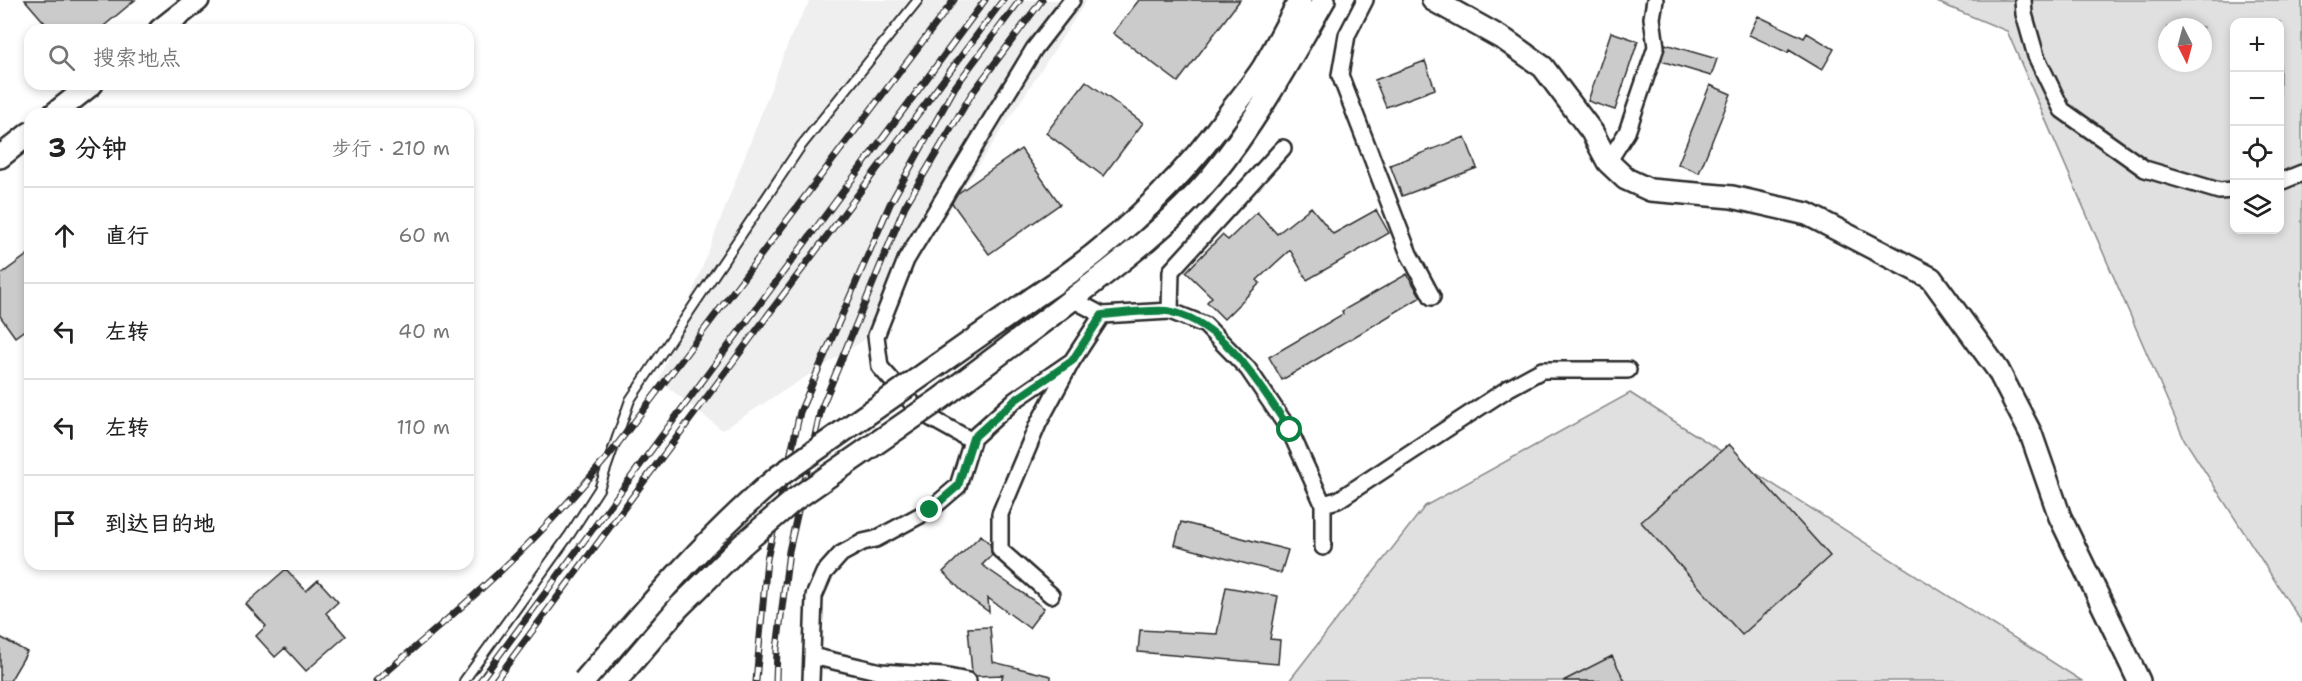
<!DOCTYPE html>
<html lang="zh">
<meta charset="utf-8">
<style>
body{margin:0;font-family:"Shantell Sans","LXGW WenKai TC",sans-serif;background:#f2f2f2;color:#222}
.controls{position:absolute;right:18px;top:18px;display:grid;overflow:hidden;border-radius:12px;box-shadow:0 3px 9px #0003}
.controls button{width:54px;height:54px;display:grid;place-items:center;padding:0;border:0;border-bottom:2px solid #e0e0e0;background:#fff;color:#222;font:30px sans-serif}
.compass{position:absolute;left:2158px;top:18px;width:54px;height:54px;border-radius:50%;background:#fff;box-shadow:0 3px 9px #0003;rotate:174deg}
.stop{position:absolute;width:18px;height:18px;margin:-14px;border:4px solid #0b8043;border-radius:50%;background:#fff}
.stop.end{background:#0b8043;border-color:#fff;box-shadow:0 2px 6px #0008}
.list{margin:0;padding:0;list-style:none}
h2{display:flex;justify-content:space-between;align-items:center;height:78px;margin:0;padding:0 24px;font-size:26px}
h2 small{font-size:20px;font-weight:400;color:#767676}
.list li{display:grid;grid-template-columns:39px 1fr auto;gap:18px;align-items:center;box-sizing:border-box;height:96px;padding:0 24px;border-top:2px solid #e0e0e0}
.list b{display:block;font-size:22px;white-space:nowrap}
.list em{font-size:20px;font-style:normal;color:#767676}
.icon{flex:none;width:33px;height:33px;fill:none;stroke:currentColor;stroke-width:2;stroke-linecap:round;stroke-linejoin:round}
.map{position:relative;flex:none;width:2302px;height:681px;overflow:hidden}
.search{position:absolute;background:#fff;box-shadow:0 3px 9px #0003;left:24px;top:24px;width:450px;height:66px;display:flex;align-items:center;gap:15px;box-sizing:border-box;padding:0 21px;border-radius:18px;color:#767676;font-size:22px}
.panel{position:absolute;background:#fff;box-shadow:0 3px 9px #0003;left:24px;top:108px;width:450px;height:462px;border-radius:18px}
.map>svg:first-child{display:block}
.built{fill:#efefef}
.green{fill:#e0e0e0;stroke:#868686;stroke-width:1.5;fill-rule:evenodd}
.building{fill:#cbcbcb;stroke:#2b2b2b;stroke-width:1.5}
.lines{fill:none;stroke-linecap:round;stroke-linejoin:round}
.lane-casing{stroke:#2b2b2b;stroke-width:12}
.street-casing{stroke:#2b2b2b;stroke-width:20}
.secondary-casing{stroke:#2b2b2b;stroke-width:26}
.lane{stroke:#fff;stroke-width:8}
.street{stroke:#fff;stroke-width:15}
.secondary{stroke:#fff;stroke-width:21}
.rail-casing{stroke:#2b2b2b;stroke-width:7}
.rail{stroke:#fff;stroke-width:4.5;stroke-dasharray:14;stroke-linecap:butt}
.secondary-bridge-casing{stroke:#2b2b2b;stroke-width:26;stroke-linecap:butt}
.secondary-bridge{stroke:#fff;stroke-width:21}
.route{stroke:#0b8043;stroke-width:8}
</style>
<div class="map">
<svg width="2302" height="681" viewBox="0 0 2302 681">
<rect width="100%" height="100%" fill="#fff"/>
<filter id="ink" filterUnits="userSpaceOnUse"><feTurbulence type="fractalNoise" baseFrequency=".0167" numOctaves="2"/><feDisplacementMap in="SourceGraphic" scale="12" xChannelSelector="R" yChannelSelector="G"/><feConvolveMatrix kernelMatrix="1 2 1 2 8 2 1 2 1" color-interpolation-filters="sRGB"/></filter>
<g filter="url(#ink)">
<path class="built" d="M810 0H1087L864 340 722 430 659 380 791 36Z"/>
<path class="green" d="M1932 0H2302V623L2184 439 2007 31ZM2234 22H2280V230H2234ZM2167 27H2203V63H2167Z
M1630 393 2082 681H1289L1425 506Z"/>
<path class="building" d="M25 0H135L99 30H51Z
M1139 0H1240L1178 82 1113 33Z
M1758 16 1804 38 1807 33 1834 49 1822 70 1789 50 1788 53 1749 35Z
M1611 32 1638 41 1615 110 1588 101Z
M1665 44 1717 59 1711 76 1661 61Z
M1425 61 1435 89 1386 107 1375 80Z
M1086 81 1143 123 1103 176 1046 133Z
M1710 85 1731 94 1699 173 1678 164Z
M1465 137 1477 168 1402 196 1390 165Z
M1021 149 1060 204 989 254 952 203 957 194Z
M1311 207 1333 234 1376 210 1389 233 1307 280 1290 250 1257 280 1260 283 1224 319 1207 302 1212 297 1186 272 1222 235 1228 240 1257 212 1277 234Z
M30 253V326L15 337 0 316V275Z
M1407 274 1421 297 1282 380 1269 357 1343 314 1342 311Z
M1729 444 1830 556 1742 635 1641 522Z
M1181 522 1288 550 1281 573 1175 545Z
M981 535 990 544 992 555 982 565 1044 608 1029 628 988 598 989 612 968 597 943 572Z
M286 569 306 591 318 580 338 602 326 613 346 636 306 671 285 648 275 657 256 636 266 626 246 604Z
M1226 587 1278 596 1270 639 1280 640 1278 664 1138 652 1140 630 1217 634Z
M990 627 993 662 1051 676V681H1001L1003 675 976 676 972 672 968 628Z
M0 637 27 652 10 681H0Z
M1612 656 1625 681H1563Z"/>
<g class="lines">
<defs>
<path id="lane" d="M464 681 570 534 599 489 630 400 801 146 918 0"/>
<path id="street" d="M1365 0 1347 35 1340 75 1409 254 1432 297
M2023 0 2024 14 2036 56 2062 110 2145 169 2219 191 2234 190
M1608 162 1627 132 1656 47 1652 18 1655 0
M2280 182 2302 173
M1072 299 1102 315 1170 311 1205 325 1248 369 1290 431 1323 504V547
M1170 311 1171 271 1283 148
M972 441 920 412 880 367 876 336 906 260 1034 49 1072 0
M1323 504 1338 500 1509 388 1542 370H1628
M1051 595 1000 550V514L1038 424 1072 361 1102 315
M812 656 881 672 943 676 968 681
M811 681 814 596 824 573 841 554 863 542 876 539 930 510 958 486 973 438 1015 400 1072 361"/>
<path id="secondary" d="M1433 0 1505 40 1543 67 1592 132 1608 162 1626 179 1650 190 1732 197 1807 214 1931 278 1998 370 2031 434 2060 517 2139 681
M160 30 198 0
M54 114 92 84
M0 157 30 133
M1033 298C1112 247 1178 185 1233 108 1243 95 1254 82 1263 68 1276 46 1288 22 1300 0
M1053 314C1107 272 1166 230 1211 177 1256 122 1289 61 1324 0"/>
</defs>
<use href="#lane" class="lane-casing"/>
<use href="#street" class="street-casing"/>
<use href="#secondary" class="secondary-casing"/>
<use href="#lane" class="lane"/>
<use href="#street" class="street"/>
<use href="#secondary" class="secondary"/>
<defs>
<path id="rail" d="M376 681C437 628 500 576 555 516 574 496 592 475 610 454L954 0
M480 681 985 0
M495 681 1003 0
M756 681 767 559 800 412 890 204 955 87 1020 0
M776 681 777 649 789 551 821 409 905 206 971 95 1042 0"/>
</defs>
<use href="#rail" class="rail-casing"/>
<use href="#rail" class="rail"/>
<defs>
<path id="secondary-bridge" d="M584 681C646 609 706 537 779 476L1033 298
M616 681 678 608 742 545 794 500 940 399 1053 314"/>
</defs>
<use href="#secondary-bridge" class="secondary-bridge-casing"/>
<use href="#secondary-bridge" class="secondary-bridge"/>
</g>
</g>
<g class="lines" filter="url(#ink)">
<path class="route" d="M930 510 958 486 973 438 1015 400 1072 361 1102 315C1118 314 1159 308 1172 312 1226 325 1261 387 1290 430"/>
</g>
</svg>
<div class="controls">
<button>+</button>
<button>−</button>
<button><svg class="icon" aria-label="locate" viewBox="0 0 24 24"><circle cx="12" cy="12" r="6"/><path d="M12 2v4M12 18v4M2 12h4M18 12h4"/></svg></button>
<button><svg class="icon" aria-label="layers" viewBox="0 0 24 24"><path d="M12 4l9 5-9 5-9-5zM3 14l9 5 9-5"/></svg></button>
</div>
<svg class="compass" viewBox="-18 -18 36 36"><path d="M0-13l5 13h-10z" fill="#e53935"/><path d="M0 13l5-13h-10z" fill="#767676"/></svg>
<div class="stop" style="left:1290px;top:430px"></div>
<div class="stop end" style="left:930px;top:510px"></div>
<div class="search"><svg class="icon" aria-label="search" viewBox="0 0 24 24"><circle cx="10" cy="10" r="6"/><path d="M15 15l6 6"/></svg>搜索地点</div>
<section class="panel">
<h2>3 分钟<small>步行 · 210 m</small></h2>
<ul class="list">
<li><svg class="icon" aria-label="ahead" viewBox="0 0 24 24"><path d="M12 20V5M6 11l6-6 6 6"/></svg><div><b>直行</b></div><em>60 m</em></li>
<li><svg class="icon" aria-label="left" viewBox="0 0 24 24"><path d="M17 20v-9H6M10 6l-5 5 5 5"/></svg><div><b>左转</b></div><em>40 m</em></li>
<li><svg class="icon" aria-label="left" viewBox="0 0 24 24"><path d="M17 20v-9H6M10 6l-5 5 5 5"/></svg><div><b>左转</b></div><em>110 m</em></li>
<li><svg class="icon" aria-label="arrive" viewBox="0 0 24 24"><path d="M6 21V4h12l-3 4 3 4H6"/></svg><div><b>到达目的地</b></div></li>
</ul>
</section>
</div>
